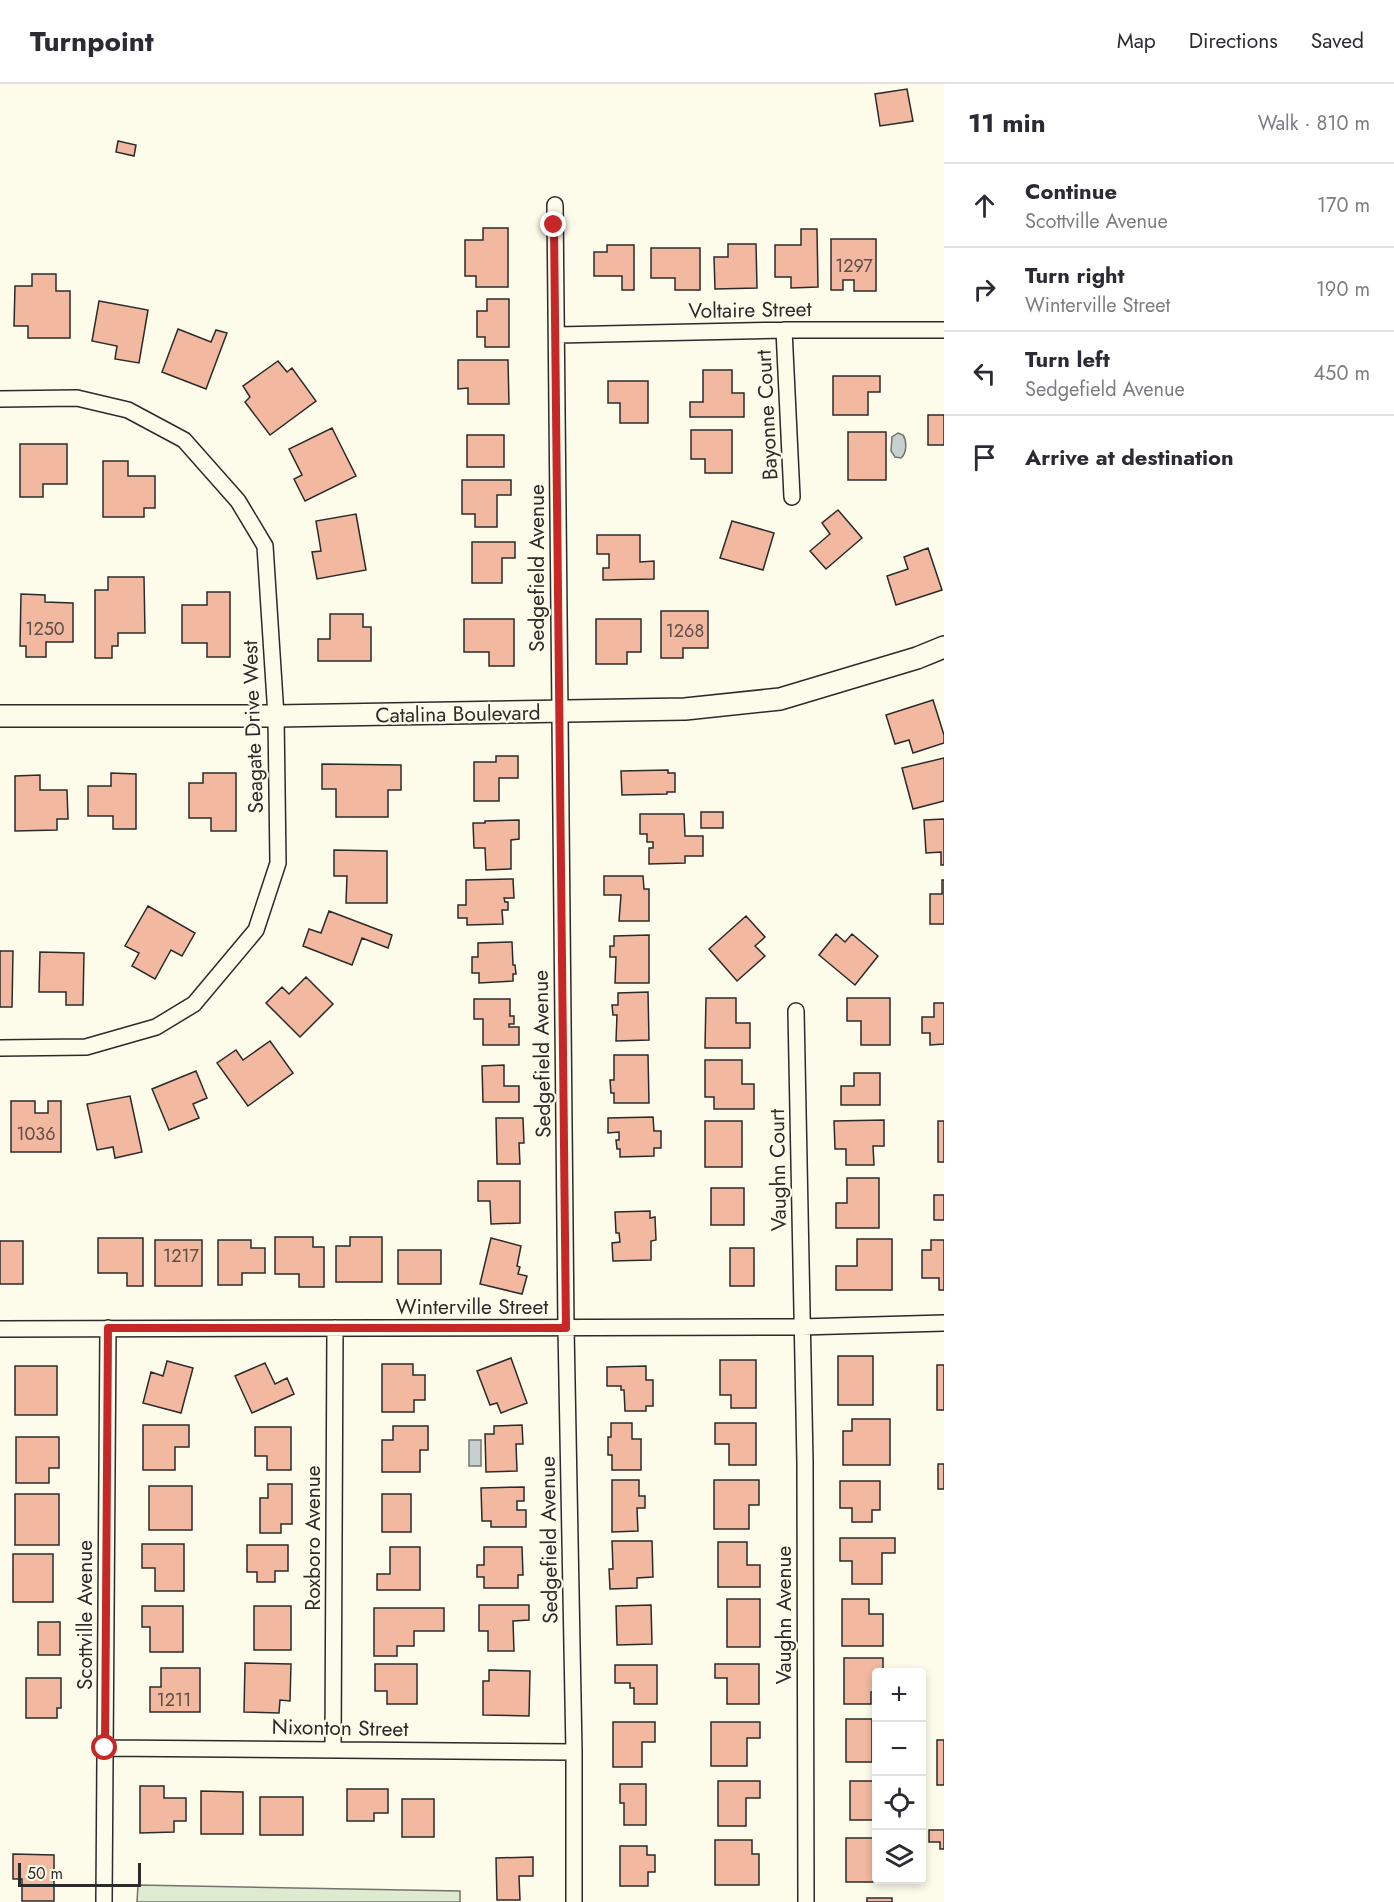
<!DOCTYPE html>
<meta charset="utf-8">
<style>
body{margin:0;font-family:Jost,sans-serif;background:#f2f2f3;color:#2b2b33}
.controls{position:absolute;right:18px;bottom:18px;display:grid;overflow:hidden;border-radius:6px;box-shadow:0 3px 9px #0003}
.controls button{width:54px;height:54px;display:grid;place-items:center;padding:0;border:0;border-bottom:2px solid #e1e1e2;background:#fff;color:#2b2b33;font:30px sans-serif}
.scale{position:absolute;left:18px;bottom:15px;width:123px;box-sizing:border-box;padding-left:6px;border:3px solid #2b2b2b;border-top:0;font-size:16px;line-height:21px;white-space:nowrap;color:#2b2b2b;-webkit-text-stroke:4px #fdfbea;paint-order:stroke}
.stop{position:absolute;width:18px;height:18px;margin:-14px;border:4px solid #c62828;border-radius:50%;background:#fff}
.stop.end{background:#c62828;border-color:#fff;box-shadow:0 2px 6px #0008}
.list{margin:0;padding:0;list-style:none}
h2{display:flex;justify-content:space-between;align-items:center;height:78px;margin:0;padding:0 24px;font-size:26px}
h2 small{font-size:20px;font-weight:400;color:#7c7c81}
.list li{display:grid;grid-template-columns:39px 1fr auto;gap:18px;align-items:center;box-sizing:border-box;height:84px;padding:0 24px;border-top:2px solid #e1e1e2}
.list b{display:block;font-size:22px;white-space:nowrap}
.list p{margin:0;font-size:20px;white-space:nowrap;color:#7c7c81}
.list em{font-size:20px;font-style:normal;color:#7c7c81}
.icon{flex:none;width:33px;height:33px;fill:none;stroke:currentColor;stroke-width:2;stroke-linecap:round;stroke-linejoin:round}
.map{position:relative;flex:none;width:944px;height:1818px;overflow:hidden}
header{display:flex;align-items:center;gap:36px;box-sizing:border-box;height:84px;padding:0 30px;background:#fff;border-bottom:2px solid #e1e1e2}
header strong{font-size:28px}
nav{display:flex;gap:33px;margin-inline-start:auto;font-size:21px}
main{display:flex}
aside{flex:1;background:#fff}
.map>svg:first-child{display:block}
.green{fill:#deebd1;stroke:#74746e;stroke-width:1.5}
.water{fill:#c7d0d0;stroke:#74746e;stroke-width:1.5}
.building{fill:#f2b8a0;stroke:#2b2b2b;stroke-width:1.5}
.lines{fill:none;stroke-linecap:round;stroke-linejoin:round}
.street-casing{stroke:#2b2b2b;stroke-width:18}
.secondary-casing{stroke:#2b2b2b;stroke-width:24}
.street{stroke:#fdfbea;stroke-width:15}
.secondary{stroke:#fdfbea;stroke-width:21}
.route{stroke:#c62828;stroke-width:8}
.labels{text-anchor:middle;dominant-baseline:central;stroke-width:4.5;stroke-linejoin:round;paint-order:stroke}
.number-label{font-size:18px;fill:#5d4e48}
.street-label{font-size:21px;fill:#2b2b2b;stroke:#fdfbea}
</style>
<header>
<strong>Turnpoint</strong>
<nav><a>Map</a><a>Directions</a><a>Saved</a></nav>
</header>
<main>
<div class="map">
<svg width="944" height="1818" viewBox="0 0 944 1818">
<rect width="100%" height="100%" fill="#fdfbea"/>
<path class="green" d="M138 1801 460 1807V1818H137Z"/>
<path class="water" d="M898 349 903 351C907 357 907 369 901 374L895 373 891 367 892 353Z
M469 1356H481V1382H469Z"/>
<path class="building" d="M907 5 913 37 880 42 875 10Z
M118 57 136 61 134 72 116 68Z
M483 144H508V203H476V192H465V156H483Z
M801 145H817L818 203 791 204V193H775V161H801Z
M831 155H876V207H854V196H843V206H831Z
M728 160H756L757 204 715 205 714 173H728Z
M607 161H634V206H622V192H594V168H607Z
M651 164H700V206H675V194H651Z
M32 190H56V207H70V254H28V242H14L15 202H32Z
M487 215H509V263H485V253H477V227H487Z
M99 217 148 226 139 279 115 275 117 262 92 257Z
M178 245 211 258 216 246 227 249 206 305 162 288Z
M458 276H508L509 320H468V304L458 305Z
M278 277 287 288 292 284 316 317 270 351 245 318 250 313 243 302Z
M703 286H732V309H744V333H690V318H703Z
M833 292H880V308H868V331H833Z
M608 297H648V339H620V319H608Z
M928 331H944V361H928Z
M332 344 356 392 305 417 294 395 302 391 289 365Z
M691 346H732V389H705V375H691Z
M848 348H886V396H848Z
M467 351H504V383H467Z
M20 360H67V400H43V413H20Z
M103 377H128V392H155V424H144V433H103Z
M462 396H511V411H497V443H475V430H462Z
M838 426 862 454 826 485 810 467 830 450 822 439Z
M356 430 366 486 317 495 312 468 321 467 316 437Z
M732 437 774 449 763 486 720 474Z
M597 451H640V478L654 477V495L603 496V484H609V470H597Z
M472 458H515V474H502V499H472Z
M928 464 942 506 896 521 887 492 908 485 904 473Z
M108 493H144L145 549H118V562H112V574H95V506H108Z
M207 508H230V573H207V559H182V521H207Z
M21 510 45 511V518L73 519V558H46V573H26V562H20Z
M661 527H708V564H683V574H661Z
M330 530H363V543H371V577H318V555H330Z
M464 535H514V582H489V568H464Z
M596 535H641V568H627V580H596Z
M933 616 944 651V659L913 669 909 656 895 660 886 631Z
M496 672H518V694H499V717H474V678H496Z
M944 674V717L913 725 902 684Z
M322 680 401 681V706H388V733H336V705H322Z
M668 686V689H675V708H667V710L622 711 621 687Z
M111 689 136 690V745H113V732H88V702H111Z
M203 689H236V747H211V734H189V699H203Z
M40 691V706H67L68 735H57V746L15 747V692Z
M701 728H723V744H701Z
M640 730H684L685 752H703V772H685V779L649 780V764H653V758H647V750H640Z
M944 735V781H941V768L926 769 924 736Z
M519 736V755L511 756V785L486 786 485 764H474L473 739H485V737Z
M334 766 387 767V819H346L347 792H334Z
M604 792H643L644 805H649V837H619L621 811H604Z
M513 795 514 814H504L505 818H508V826H502L503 840 467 841V834H458V821H466V796Z
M942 796H944V840H930V810H942Z
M148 822 195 849 182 872 171 866 155 895 132 882 139 869 125 862Z
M329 827 392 851 388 864 362 854 352 881 303 862 309 845 321 849Z
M746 832 765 853 755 862 765 872 737 897 709 865Z
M836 850 845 858 852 850 878 872 855 901 819 871Z
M649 851V899H615L616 873H610V862H614V852Z
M512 858 513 881H515L516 890H513V897L479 899V889H472V873H478V859Z
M0 867H13L12 923H0Z
M40 868 84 869 83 921H66V908H39Z
M306 893 333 920 300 953 266 919 282 903 289 910Z
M648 908 649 956 616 957 617 931H613L612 921H618V909Z
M706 914H736V939H750V964H705Z
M847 914H890V961H861V937H847Z
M474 915H510V932H514V940H509V943H519V961H483V935H474Z
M934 919H944V960L930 961V949H922V933H934Z
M270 957 293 989 248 1022 217 979 236 966 243 976Z
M614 971H648L649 1019H614V1009H611L610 996H614Z
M705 976H742V1000H754V1025H714V1013H705Z
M504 981V1002H519V1018H483L482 982Z
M196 987 207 1014 193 1020 199 1034 169 1046 152 1005Z
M854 989H880V1021H841V1002H854Z
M130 1012 142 1068 115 1074 113 1063 97 1066 87 1020Z
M11 1017H35V1029H48V1017H61V1068H11Z
M653 1033 654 1047H661V1064H654V1072L620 1073V1065H617L616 1056H619V1048L608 1049V1034Z
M496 1034H523L524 1059H519L520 1080H497Z
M884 1036V1062H873L874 1081H846V1065H835L834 1037Z
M705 1037H742V1083H705Z
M938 1037H944V1078H938Z
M847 1094H879V1144H836V1119H847Z
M478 1097H520V1139L491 1140 490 1117H478Z
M711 1104H744V1141H711Z
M934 1111H944V1136H934Z
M650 1127V1134L655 1133 656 1156 651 1157V1176L613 1177 612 1159 620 1158 619 1149H616L615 1128Z
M275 1153H313V1163H324V1203H299V1190H275Z
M350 1153H382V1198H336V1162H350Z
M98 1154H143V1202H127V1189H98Z
M491 1154 521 1162 517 1182 520 1183 518 1190 527 1192 522 1210 480 1200Z
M857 1155H892V1206H836V1182H857Z
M155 1156H202V1202H155Z
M218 1156H251V1164H265V1189H242V1201H218Z
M931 1156H944V1206H939V1194H922V1166H931Z
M0 1157H23V1200H0Z
M730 1164H754V1202H730Z
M398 1166H441V1200H398Z
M838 1272H873V1321H838Z
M511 1274 527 1319 501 1329 497 1319 490 1321 477 1287Z
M720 1276H756V1324H731V1311H720Z
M167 1277 193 1284 181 1329 143 1319 151 1288 163 1292Z
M265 1279 275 1300 287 1294 294 1310 252 1329 235 1292Z
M382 1280H413V1291H425V1316H414V1328H382Z
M937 1281H944V1326H937Z
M15 1282H57V1331H15Z
M646 1282V1296H653V1322H646V1327H625L624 1306H621V1302H607V1283Z
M852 1335H890V1381H843V1347H852Z
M611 1339H632V1355H641V1386H612V1371H608V1353H611Z
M715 1339H756V1381H729V1360H715Z
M143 1341H189V1363H175V1386H143Z
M522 1341 523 1360H516L517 1387 486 1388 485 1350H494V1342Z
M393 1342H428V1366H420V1388H382V1356H393Z
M255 1343H291V1386H267V1372H255Z
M16 1353H59V1384H49V1399H16Z
M938 1380H944V1405H938Z
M612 1396H639V1412H645V1424H637L638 1447 612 1448Z
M714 1396H759V1421H749V1445H714Z
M840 1397H880V1426H872V1438H852V1424H840Z
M268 1400H292V1440H281V1449H260V1414H268Z
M149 1402H192V1446H149Z
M524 1403V1417H517V1426H526V1443H491V1437H482L481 1404Z
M15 1410H59V1461H15Z
M382 1410H411V1448H382Z
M840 1454H895V1469H882V1500H852V1477H840Z
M612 1457H652L653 1493 637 1494V1504L610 1505 609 1485H613Z
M718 1458H747V1481H760V1503H718Z
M142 1460H184V1507H155V1484H142Z
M247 1461H288V1487H275V1498H257V1488H247Z
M390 1463H420V1506H377V1490H390Z
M484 1463H522L523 1491H518V1504H484V1493H477V1481H484Z
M13 1470H53V1518H13Z
M727 1515H760V1563H727Z
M842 1515H869V1530H883V1562H842Z
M479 1521H529V1536L513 1537 514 1567H488V1547H479Z
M651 1521 652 1560 617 1561 616 1522Z
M142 1522H183V1568H150V1543H142Z
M254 1522H291V1566H254Z
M374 1524H444V1547H414V1562H397V1572H374Z
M38 1538H60V1571H38Z
M844 1574H883V1588H876V1608H871V1620H844Z
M245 1579 291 1580 290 1617 280 1616 279 1629 244 1628Z
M375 1580H417V1620H387V1607H375Z
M715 1580H759V1620H727V1594H715Z
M615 1581H657V1620H634V1604H630V1599H615Z
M161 1584H200V1628H150V1603H161Z
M489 1586 530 1587 529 1632 483 1631V1597H489Z
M26 1594H61V1624H57V1634H26Z
M846 1635H872V1678H846Z
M613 1638H655V1658H642V1683H613Z
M711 1638H760V1654H747V1682H711Z
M937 1656H944V1701H937Z
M718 1697H760V1714H746V1742H718Z
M850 1697H876V1736H850Z
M620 1700H646V1741H624V1719H620Z
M140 1702H164V1714H186V1737H174V1748L140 1749Z
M347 1705H388V1729H374V1737H347Z
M201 1707 243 1708V1750H201Z
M260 1713H303V1751H260Z
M402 1715H434V1753H402Z
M929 1746H944V1765H940V1758H929Z
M846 1754H876V1796H889V1798H846Z
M715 1756H752V1770H759V1801H715Z
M620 1762H647V1771H655V1788H648V1802H620Z
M13 1770 54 1771V1817H22V1795H13Z
M533 1773V1792H519L520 1816H497L496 1774Z
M867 1814H892V1818H867Z"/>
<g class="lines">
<defs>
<path id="street" d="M555 121 566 1244 574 1668V1818
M784 246 792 413
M557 251 784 246H944
M0 315 77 314 128 326 184 356 238 417 265 462 276 632 278 779 256 846 194 920 156 943 86 963 0 964
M796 927 805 1378 806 1818
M0 1245 801 1243 944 1239
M105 1664 574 1668
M333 1665 335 1244
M104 1818 108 1244"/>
<path id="secondary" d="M0 632H276L685 625 780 615 917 574 944 563"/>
</defs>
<use href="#street" class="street-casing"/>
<use href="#secondary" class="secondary-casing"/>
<use href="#street" class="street"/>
<use href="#secondary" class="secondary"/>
</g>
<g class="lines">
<path class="route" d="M105 1664 108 1244H566L554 141"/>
</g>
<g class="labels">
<g class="number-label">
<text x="854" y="182">1297</text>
<text x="45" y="545">1250</text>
<text x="685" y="547">1268</text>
<text x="36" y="1050">1036</text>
<text x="181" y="1172">1217</text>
<text x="174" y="1616">1211</text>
</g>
<g class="street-label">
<text transform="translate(750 226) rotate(-1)">Voltaire Street</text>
<text transform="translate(767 331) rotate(-93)">Bayonne Court</text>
<text transform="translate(537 484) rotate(-90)">Sedgefield Avenue</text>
<text transform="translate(458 630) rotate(-1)">Catalina Boulevard</text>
<text transform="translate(253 643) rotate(-92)">Seagate Drive West</text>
<text transform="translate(542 970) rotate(-91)">Sedgefield Avenue</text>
<text transform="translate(778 1086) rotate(-91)">Vaughn Court</text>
<text x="472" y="1223">Winterville Street</text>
<text transform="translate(313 1454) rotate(-90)">Roxboro Avenue</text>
<text transform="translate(549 1456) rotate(-91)">Sedgefield Avenue</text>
<text transform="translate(85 1531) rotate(-90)">Scottville Avenue</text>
<text transform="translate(784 1531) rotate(-90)">Vaughn Avenue</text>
<text transform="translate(340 1644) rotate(1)">Nixonton Street</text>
</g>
</g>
</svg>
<div class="controls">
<button>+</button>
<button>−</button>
<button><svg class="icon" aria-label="locate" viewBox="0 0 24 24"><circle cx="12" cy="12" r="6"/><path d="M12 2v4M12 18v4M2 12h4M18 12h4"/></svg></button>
<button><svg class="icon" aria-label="layers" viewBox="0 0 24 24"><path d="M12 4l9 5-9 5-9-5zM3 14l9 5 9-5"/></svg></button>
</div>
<div class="scale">50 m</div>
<div class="stop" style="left:105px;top:1664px"></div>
<div class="stop end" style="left:554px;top:141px"></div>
</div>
<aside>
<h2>11 min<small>Walk · 810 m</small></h2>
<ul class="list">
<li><svg class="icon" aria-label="ahead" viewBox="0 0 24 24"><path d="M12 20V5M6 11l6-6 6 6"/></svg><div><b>Continue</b><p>Scottville Avenue</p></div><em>170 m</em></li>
<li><svg class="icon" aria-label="right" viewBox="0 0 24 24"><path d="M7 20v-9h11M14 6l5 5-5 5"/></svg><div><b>Turn right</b><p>Winterville Street</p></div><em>190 m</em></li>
<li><svg class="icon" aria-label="left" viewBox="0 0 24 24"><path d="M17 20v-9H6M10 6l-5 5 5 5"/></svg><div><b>Turn left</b><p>Sedgefield Avenue</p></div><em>450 m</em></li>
<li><svg class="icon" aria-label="arrive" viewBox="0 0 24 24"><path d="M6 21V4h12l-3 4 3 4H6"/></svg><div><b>Arrive at destination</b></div></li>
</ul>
</aside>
</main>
